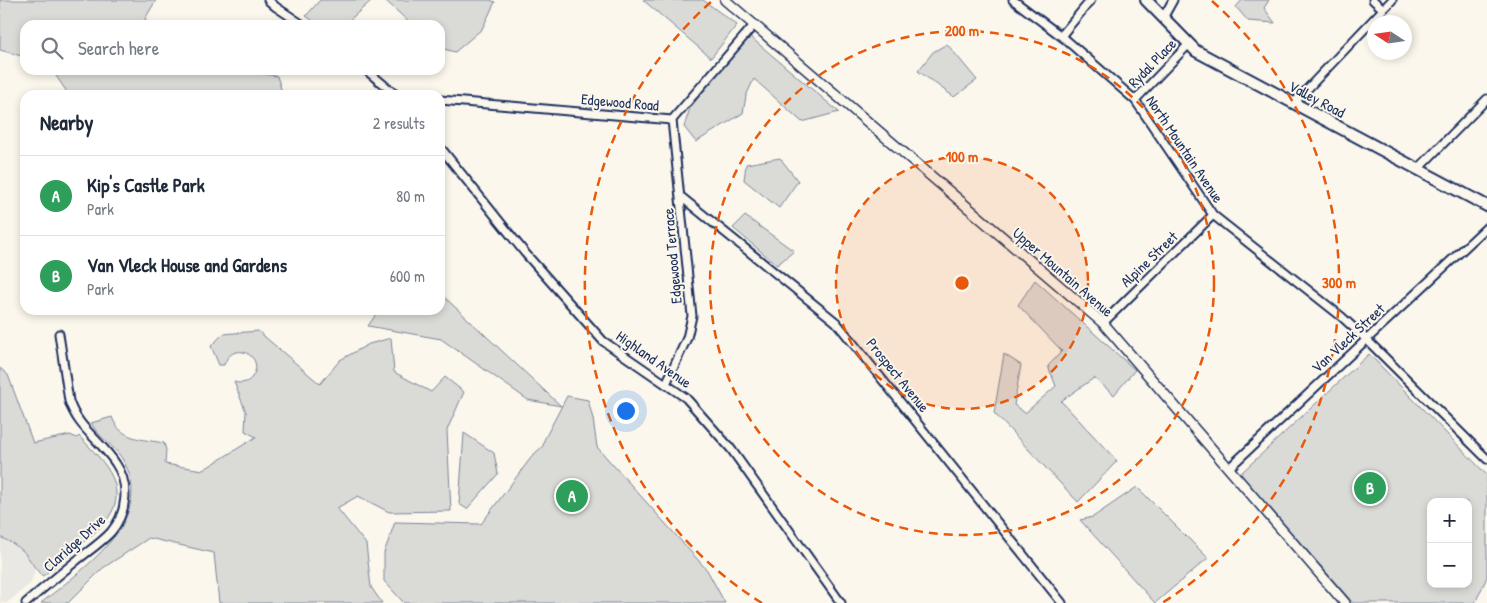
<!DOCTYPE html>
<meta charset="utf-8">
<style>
body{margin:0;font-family:"Patrick Hand",sans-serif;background:#f2f2f3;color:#1f2937}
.controls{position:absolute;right:15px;bottom:15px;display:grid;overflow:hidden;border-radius:10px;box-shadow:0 2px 8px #0003}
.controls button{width:45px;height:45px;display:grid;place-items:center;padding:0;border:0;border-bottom:1px solid #e0e1e3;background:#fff;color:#1f2937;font:25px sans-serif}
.compass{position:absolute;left:1367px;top:15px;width:45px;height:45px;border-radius:50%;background:#fff;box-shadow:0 2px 8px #0003;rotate:282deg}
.you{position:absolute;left:625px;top:410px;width:18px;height:18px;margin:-12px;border:4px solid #fff;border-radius:50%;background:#1a73e8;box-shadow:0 0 0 8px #1a73e833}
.badge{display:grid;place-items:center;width:32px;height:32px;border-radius:50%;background:#d1495b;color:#fff;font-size:16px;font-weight:700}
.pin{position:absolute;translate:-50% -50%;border:2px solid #fff;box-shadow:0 1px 5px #0006}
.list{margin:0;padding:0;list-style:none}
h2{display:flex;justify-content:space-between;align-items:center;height:65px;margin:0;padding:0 20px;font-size:21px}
h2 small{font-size:16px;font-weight:400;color:#747a83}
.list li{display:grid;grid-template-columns:32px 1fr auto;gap:15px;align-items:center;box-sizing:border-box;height:80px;padding:0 20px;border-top:1px solid #e0e1e3}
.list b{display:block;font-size:19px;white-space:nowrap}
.list p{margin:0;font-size:16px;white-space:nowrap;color:#747a83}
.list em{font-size:16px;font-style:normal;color:#747a83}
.icon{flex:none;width:28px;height:28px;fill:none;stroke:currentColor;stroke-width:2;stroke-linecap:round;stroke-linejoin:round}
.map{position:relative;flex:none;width:1487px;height:603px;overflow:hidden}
.search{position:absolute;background:#fff;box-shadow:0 2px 8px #0003;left:20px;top:20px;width:425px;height:55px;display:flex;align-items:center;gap:12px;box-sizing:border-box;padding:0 18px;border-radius:15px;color:#747a83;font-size:19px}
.panel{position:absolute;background:#fff;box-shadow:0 2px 8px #0003;left:20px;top:90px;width:425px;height:225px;border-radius:15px}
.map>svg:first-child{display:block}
.built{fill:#eae8e2}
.green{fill:#dadad7;stroke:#7a849a;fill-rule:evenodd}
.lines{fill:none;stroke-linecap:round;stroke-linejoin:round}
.minor-casing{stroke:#1b2f5e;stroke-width:11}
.tertiary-casing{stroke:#1b2f5e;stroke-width:12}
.secondary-casing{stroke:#1b2f5e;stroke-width:14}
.minor{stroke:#fbf7ec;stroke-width:7}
.tertiary{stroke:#fbf7ec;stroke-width:9}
.secondary{stroke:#fbf7ec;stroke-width:10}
.ring{fill:none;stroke:#e8590c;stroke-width:2.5;stroke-dasharray:9 6}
.labels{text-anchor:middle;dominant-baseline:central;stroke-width:4;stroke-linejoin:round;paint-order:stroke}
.street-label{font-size:15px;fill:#1b2f5e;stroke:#fbf7ec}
.centre{fill:#e8590c;stroke:#fbf7ec;stroke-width:2.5}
.ring-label{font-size:15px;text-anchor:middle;font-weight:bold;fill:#e8590c;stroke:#fbf7ec;stroke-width:4;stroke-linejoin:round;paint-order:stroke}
</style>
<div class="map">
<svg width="1487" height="603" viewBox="0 0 1487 603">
<rect width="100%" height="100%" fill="#fbf7ec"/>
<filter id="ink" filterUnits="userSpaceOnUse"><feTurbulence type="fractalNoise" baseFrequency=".02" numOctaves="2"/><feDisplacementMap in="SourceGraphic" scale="10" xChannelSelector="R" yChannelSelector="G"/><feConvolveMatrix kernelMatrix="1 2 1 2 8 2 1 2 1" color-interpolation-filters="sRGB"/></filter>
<g filter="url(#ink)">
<path class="built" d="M0 537 17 547 27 556 35 570 31 583 7 603H0Z"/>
<path class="green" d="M0 0H156L145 19 149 25H25V57L0 50Z
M320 0H372L344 25H319L306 16Z
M385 0H490L495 2 482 29 455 52 440 48V25H412Z
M643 0H703L737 25 711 58Z
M1242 0H1269L1264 8 1275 23 1248 21 1236 7Z
M748 35 839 112 802 122 754 79 746 96 743 113 696 142 684 127 690 108Z
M947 44 977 80 954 97 918 71 933 52Z
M52 70H239L277 76 283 95H69Z
M780 158 798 181 779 208 744 180 746 164Z
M745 216 794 251 777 265 733 228Z
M1035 280 1135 370 1114 395 1094 378 1061 401 1117 461 1078 502 994 413 1004 354 1021 365 1014 405 1025 413 1056 386 1048 366 1062 351 1018 305Z
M440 293 561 406 528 400 441 339 368 326 379 310H440Z
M258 331 320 384 340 360 369 344 391 338 394 372 431 392 445 377 464 392 447 430 451 511 389 512 358 496 337 508 366 544 371 587 382 603H219L214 553 149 538 103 568 68 603H41C80 571 155 522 125 464 117 446 100 440 91 423L112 417C120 440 143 439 164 443L166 450 165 464 203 470 256 437 245 431 246 412 234 382C241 384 248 383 252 377 267 357 233 338 224 365H219L211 346 223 334Z
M1369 354 1487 475V577L1475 603H1353L1240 474ZM1431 502H1468V584H1431Z
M0 368 8 375 33 443 70 435 77 438 79 436C91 449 106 462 113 479 125 511 100 528 79 546 67 556 55 566 43 576 35 570 33 564 27 556 21 547 10 542 0 537Z
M567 396 588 400 593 419 597 447 707 570 725 603H404L384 581V553L395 522 481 524 533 455 543 446 544 440Z
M464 433 494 453 498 474 467 509 459 504Z
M1137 487 1208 558 1155 603 1080 520 1093 517Z"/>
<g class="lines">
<defs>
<path id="minor" d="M268 0 276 7 303 25
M1013 0 1065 39 1135 100 1213 215 1342 317 1367 340 1487 459
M1373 0 1383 9
M1163 18 1173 0
M1061 36 1091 0
M366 70 396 95
M440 100 672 120 754 25
M1135 100 1188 45
M1294 103 1392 0
M440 147 525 253 603 341 686 398 731 449 841 603
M1417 170 1487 99
M680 196 836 322 1062 603
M1103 323 1213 215
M666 384 687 338 692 316 672 120
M1229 468 1487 227
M26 603C42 589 59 575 76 561 87 552 101 543 111 532 127 513 130 485 116 464 101 440 78 429 69 401L59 334"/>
<path id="tertiary" d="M725 0 1103 323 1345 603"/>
<path id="secondary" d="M1146 0 1196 51 1487 206"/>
</defs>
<use href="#minor" class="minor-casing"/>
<use href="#tertiary" class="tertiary-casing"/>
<use href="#secondary" class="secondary-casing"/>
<use href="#minor" class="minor"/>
<use href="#tertiary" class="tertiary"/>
<use href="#secondary" class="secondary"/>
</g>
</g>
<circle cx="962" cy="283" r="126" fill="#e8590c" fill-opacity=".12"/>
<g class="ring">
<circle cx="962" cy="283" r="126"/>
<circle cx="962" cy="283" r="252"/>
<path d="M762 603A377 377 0 0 1 712 1M1212 1A377 377 0 0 1 1162 603"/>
</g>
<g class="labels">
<g class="street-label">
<text transform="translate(1152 63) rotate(-46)">Rydal Place</text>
<text transform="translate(1317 99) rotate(28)">Valley Road</text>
<text transform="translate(620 102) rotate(5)">Edgewood Road</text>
<text transform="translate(1185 149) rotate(56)">North Mountain Avenue</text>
<text transform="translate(672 256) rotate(-95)">Edgewood Terrace</text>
<text transform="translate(1149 259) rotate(-44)">Alpine Street</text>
<text transform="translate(1063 272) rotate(41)">Upper Mountain Avenue</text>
<text transform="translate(1348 338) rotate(-43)">Van Vleck Street</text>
<text transform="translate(654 359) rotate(35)">Highland Avenue</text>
<text transform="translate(898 375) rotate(51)">Prospect Avenue</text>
<text transform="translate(74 543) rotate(-42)">Claridge Drive</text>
</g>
</g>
<circle cx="962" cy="283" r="8" class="centre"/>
<g class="ring-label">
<text x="962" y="36">200 m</text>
<text x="962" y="162">100 m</text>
<text x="1339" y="288">300 m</text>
</g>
</svg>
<div class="controls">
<button>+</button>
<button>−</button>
</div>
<svg class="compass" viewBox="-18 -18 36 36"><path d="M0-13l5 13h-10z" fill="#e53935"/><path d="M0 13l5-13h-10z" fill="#747a83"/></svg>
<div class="you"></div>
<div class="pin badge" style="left:572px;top:496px;background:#2e9e5b">A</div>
<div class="pin badge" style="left:1370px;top:488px;background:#2e9e5b">B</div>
<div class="search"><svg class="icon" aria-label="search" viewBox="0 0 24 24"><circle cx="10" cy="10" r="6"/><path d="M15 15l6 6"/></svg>Search here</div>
<section class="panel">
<h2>Nearby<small>2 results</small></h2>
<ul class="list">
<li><span class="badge" style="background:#2e9e5b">A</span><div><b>Kip's Castle Park</b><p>Park</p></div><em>80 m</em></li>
<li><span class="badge" style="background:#2e9e5b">B</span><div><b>Van Vleck House and Gardens</b><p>Park</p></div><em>600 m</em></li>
</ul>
</section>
</div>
